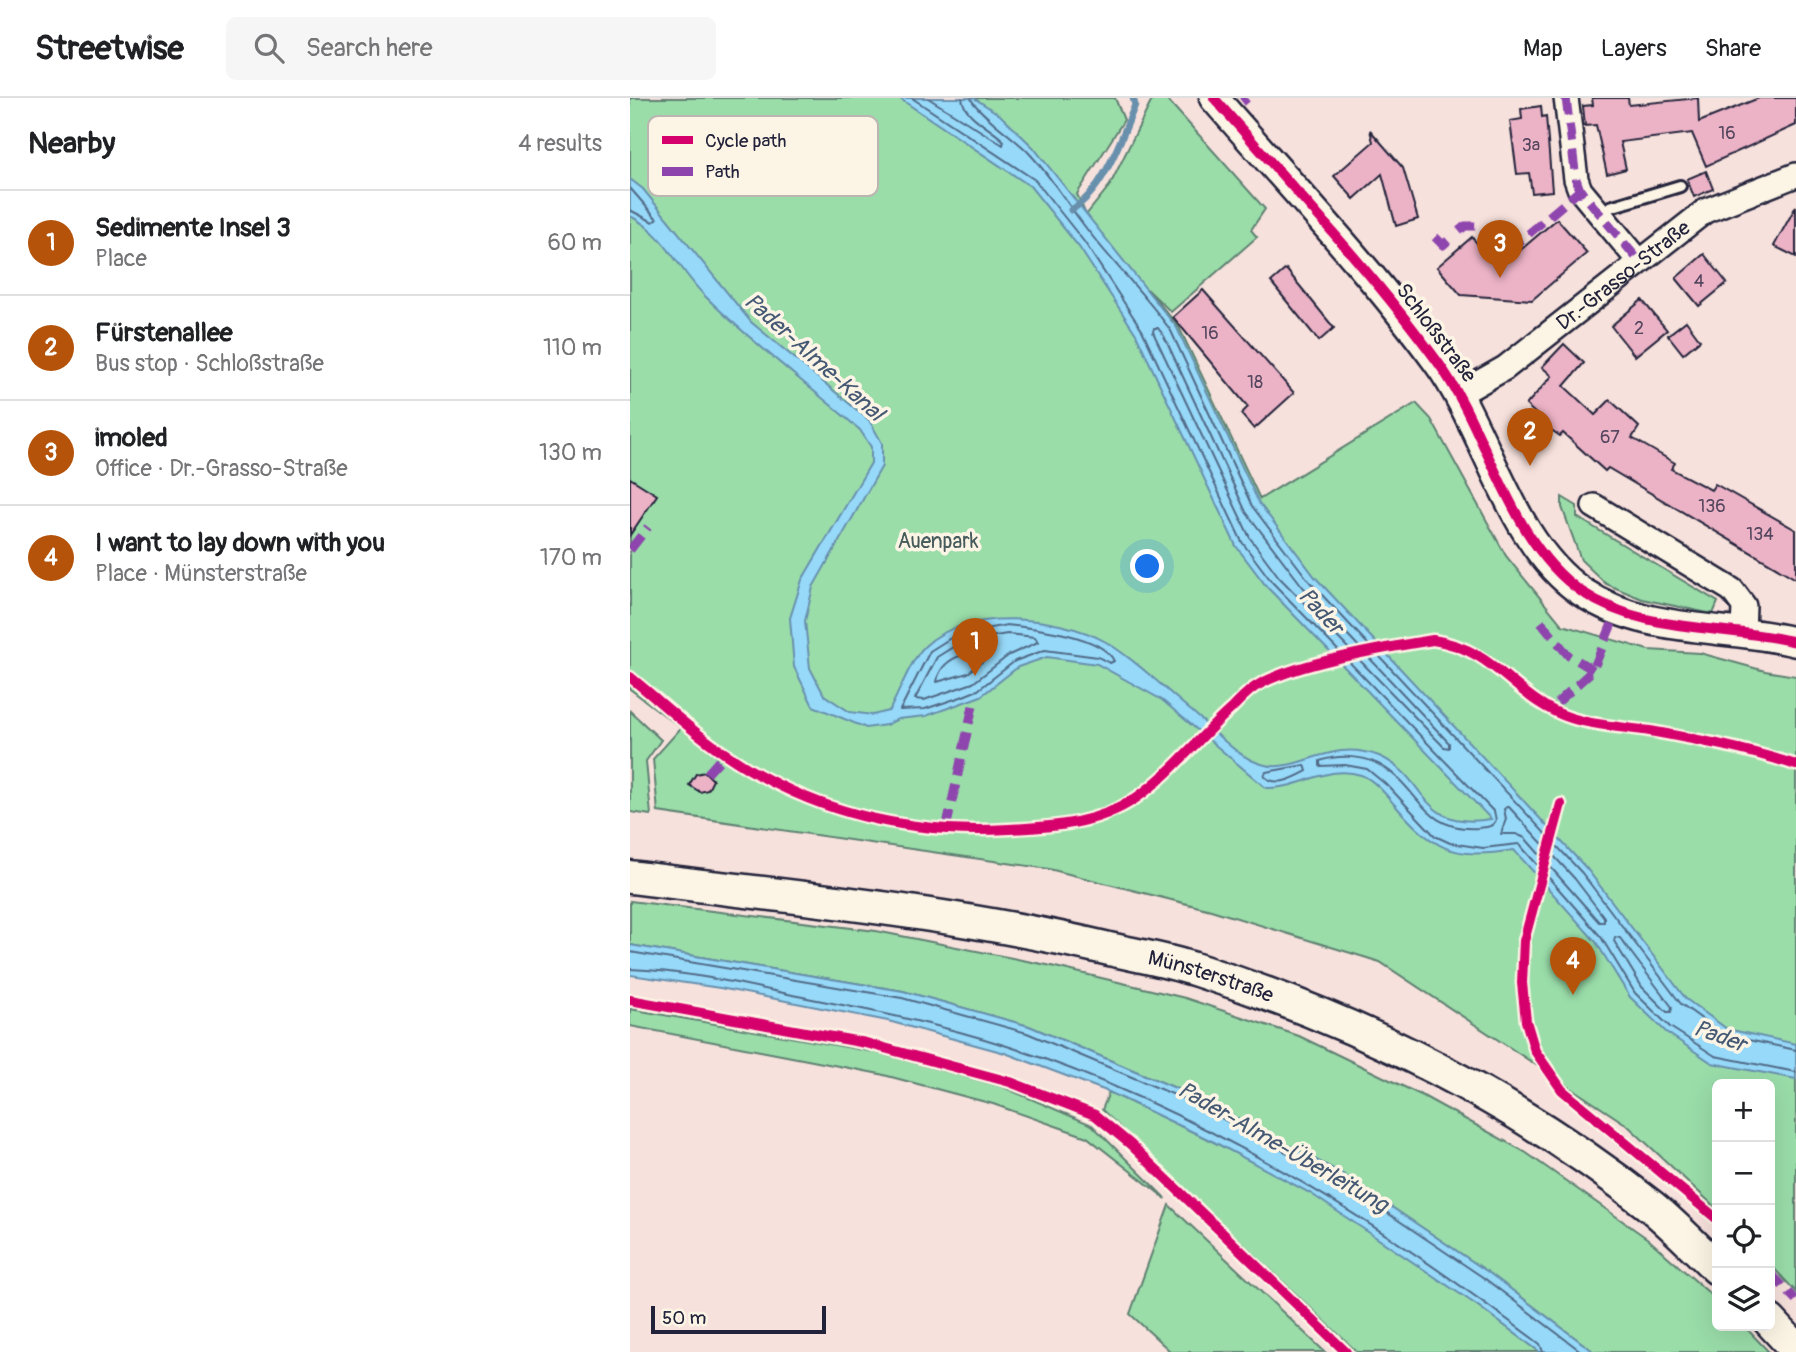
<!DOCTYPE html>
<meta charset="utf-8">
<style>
body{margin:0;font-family:Pangolin,sans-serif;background:#f6f6f6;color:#202124}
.controls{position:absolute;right:21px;bottom:21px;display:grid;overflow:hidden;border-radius:10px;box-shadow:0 7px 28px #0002}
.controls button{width:63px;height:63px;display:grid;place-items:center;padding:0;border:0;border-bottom:2px solid #e0e0e0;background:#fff;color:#202124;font:35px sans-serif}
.scale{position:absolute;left:21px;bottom:18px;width:175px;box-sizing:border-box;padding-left:7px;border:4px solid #22223b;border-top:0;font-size:19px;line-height:24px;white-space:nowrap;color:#22223b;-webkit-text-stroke:5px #fcf5e5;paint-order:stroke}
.you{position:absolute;left:518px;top:469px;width:24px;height:24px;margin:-18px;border:5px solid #fff;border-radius:50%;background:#1a73e8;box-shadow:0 0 0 10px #1a73e833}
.badge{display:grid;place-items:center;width:46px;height:46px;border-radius:50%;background:#b45309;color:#fff;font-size:23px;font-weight:700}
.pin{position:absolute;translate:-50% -58px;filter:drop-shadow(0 2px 4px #0008)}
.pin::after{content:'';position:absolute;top:37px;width:24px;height:21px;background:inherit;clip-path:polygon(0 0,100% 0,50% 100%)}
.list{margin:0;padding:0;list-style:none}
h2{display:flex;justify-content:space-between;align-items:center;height:91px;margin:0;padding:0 28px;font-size:30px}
h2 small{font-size:23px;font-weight:400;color:#757577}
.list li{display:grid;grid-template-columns:46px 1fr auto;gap:21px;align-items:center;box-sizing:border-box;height:105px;padding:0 28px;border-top:2px solid #e0e0e0}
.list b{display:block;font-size:26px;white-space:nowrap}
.list p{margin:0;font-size:23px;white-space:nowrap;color:#757577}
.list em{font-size:23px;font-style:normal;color:#757577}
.icon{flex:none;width:38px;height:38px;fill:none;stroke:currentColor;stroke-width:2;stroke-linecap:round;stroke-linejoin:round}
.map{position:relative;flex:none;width:1166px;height:1254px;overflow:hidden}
header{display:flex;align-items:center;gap:42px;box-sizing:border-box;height:98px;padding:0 35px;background:#fff;border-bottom:2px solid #e0e0e0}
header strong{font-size:33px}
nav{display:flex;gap:38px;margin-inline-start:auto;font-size:24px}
.search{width:490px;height:63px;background:#f6f6f6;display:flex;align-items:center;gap:18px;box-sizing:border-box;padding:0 24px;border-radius:10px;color:#757577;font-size:26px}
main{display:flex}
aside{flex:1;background:#fff}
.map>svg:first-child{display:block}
.green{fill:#9adda9;stroke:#5e8072;stroke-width:2}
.water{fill:#97d9f9;stroke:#6890ad;stroke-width:2}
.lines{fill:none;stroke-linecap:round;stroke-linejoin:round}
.shore{stroke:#516b87;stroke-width:2}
.stream{stroke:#6890ad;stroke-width:7}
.building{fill:#ecb3c6;stroke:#22223b;stroke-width:2}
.service-casing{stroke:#22223b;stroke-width:16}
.minor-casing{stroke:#22223b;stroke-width:28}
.tertiary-casing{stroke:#22223b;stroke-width:33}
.secondary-casing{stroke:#22223b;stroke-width:37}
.service{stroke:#fcf5e5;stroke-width:10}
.minor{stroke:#fcf5e5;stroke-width:23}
.tertiary{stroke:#fcf5e5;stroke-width:28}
.secondary{stroke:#fcf5e5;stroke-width:32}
.quiet{stroke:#8e44ad;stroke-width:9;stroke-dasharray:18 9;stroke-linecap:butt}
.cycleway-casing{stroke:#fcf5e5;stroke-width:15}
.cycleway{stroke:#d6006c;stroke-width:10}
.labels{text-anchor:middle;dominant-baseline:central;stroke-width:7;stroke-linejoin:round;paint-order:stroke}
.number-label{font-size:18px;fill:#54465e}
.street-label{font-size:21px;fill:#22223b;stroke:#fcf5e5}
.park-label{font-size:21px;fill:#465a5c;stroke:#fcf5e5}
.water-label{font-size:23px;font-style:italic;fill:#455974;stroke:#fcf5e5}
.key{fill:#fcf5e5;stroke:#bbb6b2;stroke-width:2}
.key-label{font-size:19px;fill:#22223b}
</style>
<header>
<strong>Streetwise</strong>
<div class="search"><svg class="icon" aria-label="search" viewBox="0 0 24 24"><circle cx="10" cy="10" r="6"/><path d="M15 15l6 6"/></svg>Search here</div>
<nav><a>Map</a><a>Layers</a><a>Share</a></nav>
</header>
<main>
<aside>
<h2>Nearby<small>4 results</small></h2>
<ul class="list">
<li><span class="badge">1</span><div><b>Sedimente Insel 3</b><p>Place</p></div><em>60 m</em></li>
<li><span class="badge">2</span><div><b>Fürstenallee</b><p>Bus stop · Schloßstraße</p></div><em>110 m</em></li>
<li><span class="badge">3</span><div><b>imoled</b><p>Office · Dr.-Grasso-Straße</p></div><em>130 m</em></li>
<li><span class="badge">4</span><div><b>I want to lay down with you</b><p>Place · Münsterstraße</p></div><em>170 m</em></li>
</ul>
</aside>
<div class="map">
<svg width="1166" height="1254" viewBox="0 0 1166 1254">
<rect width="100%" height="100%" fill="#f7e1dc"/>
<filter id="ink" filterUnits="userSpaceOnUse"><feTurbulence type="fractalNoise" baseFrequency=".0143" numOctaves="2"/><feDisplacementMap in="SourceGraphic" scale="14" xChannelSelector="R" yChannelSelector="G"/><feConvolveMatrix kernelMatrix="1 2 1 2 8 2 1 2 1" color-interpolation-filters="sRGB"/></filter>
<g filter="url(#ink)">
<path class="green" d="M0 0H485L494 22 447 96 456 117 480 87 523 0H536L635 111 621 132 627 139 541 214 517 191 549 229 630 401 786 305 801 321 876 458 932 527 1018 552 1070 555 1135 573 1166 578V1194L1140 1166V986H1087V1111L997 1027 750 864 581 812 419 771 28 714 23 661 51 630 0 591Z
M932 399 947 408V419L1088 504 1083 516 1012 501 976 486 951 462 932 409Z
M0 613 31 642 16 663 21 717 0 714Z
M0 803 246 833 417 867 555 900 669 938 795 999 895 1054 1018 1141 1087 1202V1228H1114L1139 1254H964L858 1174 711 1075 562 997 399 928 273 893 0 847Z
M0 911 244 954 373 989 462 1027 536 1101 457 1039 363 1006 250 976 0 928Z
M479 994C546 1026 614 1057 679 1094 760 1140 835 1198 910 1254H727L472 1012Z
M539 1107 695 1254H541L500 1216Z"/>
<path class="water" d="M269 0H344L370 17 403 49 547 230 629 405 685 479 957 771 1056 901 1097 931 1166 946V981L1082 965 1036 934 1000 899 966 844 884 752C822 762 804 752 763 705 755 695 743 681 731 677 696 666 669 692 636 690L532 602 467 566 417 559 388 569 351 598 296 618 268 621 256 627 236 630 183 608 164 569 160 520 172 482 241 365V349L230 332C179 287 124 247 76 199 49 173 35 135 0 118V81L13 91 121 224 239 322 252 345V368L183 489 175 523 180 570 194 597 220 614 243 617 259 613C269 595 281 561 295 548 336 508 430 518 476 544 503 560 534 590 559 611 582 629 605 660 635 667 669 675 701 639 749 658 800 680 787 733 861 721L637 489 606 448 506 236 449 149 400 88Z
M0 847 273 893 399 928 562 997 711 1075 858 1174 964 1254H910L848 1208 680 1095 584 1044 479 994 375 955 258 923 90 890 0 877Z"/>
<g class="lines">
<path class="shore" d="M282 0 405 82 455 145 512 232 612 444 642 484 864 714 866 722C862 730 856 729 848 730 791 734 790 688 748 666 731 657 707 657 690 663V668L715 667 737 671 759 689 805 738 820 745 853 750 889 746 971 839 1005 895 1040 929 1085 958 1166 974
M298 0 373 47 374 43C361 30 334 19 332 0
M341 0C342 10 388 43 398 54 418 75 433 99 450 122 478 161 514 194 541 233L622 408 679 483 952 775 1051 906 1094 937 1166 952
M0 90 27 121 23 124 0 112
M524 230H528L534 238 616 414 673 489 819 645V650L814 649 649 479 620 440 523 234Z
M377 527C404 530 472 537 484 563L480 565 468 559 415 552 385 563 348 592 331 599 295 611 270 612 300 553 327 536Z
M377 536 405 539 408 544 379 557 343 585 294 602 285 601 307 559 331 544Z
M360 550 363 555 338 575 307 584C310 559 339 554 360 550Z
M675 667 677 673C664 680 646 690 634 678L636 674Z
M878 708 945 781 974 819V824H969L895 740 886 736H871L876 721 874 711Z
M985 839 990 840 1042 909 1041 914H1037L1012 889 984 843Z
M0 854 272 900 397 935 559 1003 707 1081 854 1180 952 1254
M0 871C59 873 119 888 177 900 244 913 312 927 377 948 573 1012 747 1123 910 1246L913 1254"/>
<path class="stream" d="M441 112C474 93 491 41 505 7L503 0"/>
</g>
<path class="building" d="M962 0H998L999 7 1068 0 1069 24 1129 0H1166V27L1076 68 1062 35 990 44 996 71 977 76 966 27 955 28 953 8 963 7Z
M911 8 912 19 916 18 922 93 902 95 899 75 887 76 880 23 892 21 891 11Z
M740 32 773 70 788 121 766 128 752 76 724 101 704 78 743 44Z
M1076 73 1083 91 1064 99 1057 81Z
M1166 108V159L1144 148Z
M927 121 957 155 902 202 831 197 807 169 842 139 853 153 887 155Z
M1074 156 1097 185 1069 208 1046 180Z
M656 171 704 230 689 243 641 184Z
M573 192 664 295 624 331 611 316 618 309 543 219Z
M1012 202 1037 232 1005 258 981 228Z
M1056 223 1070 242 1053 256 1038 237Z
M934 246 954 265 934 288 965 317 980 302 1009 329 1002 340 1045 365 1041 371 1081 392 1085 386 1166 432V481L978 370 975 373 933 335 930 338 907 322V317L896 307 922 278 912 269Z
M0 380 27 397 0 437Z
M75 674 83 682 78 692 70 694 59 687 66 676Z"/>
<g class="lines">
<defs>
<path id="service" d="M971 119 980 109 1050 88"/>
<g id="minor">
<path d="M936 0 946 81 950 92 1009 163"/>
<path id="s1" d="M829 296 875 270 1075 113 1166 77"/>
<path d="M964 408 1102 492 1114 508 1113 535"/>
</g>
<path id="tertiary" d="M584 0C659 86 739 170 807 263 858 332 879 445 952 494 1017 537 1094 526 1166 544"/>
<g id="secondary">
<path id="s2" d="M0 779C159 799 318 813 475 850 505 857 537 862 567 872 729 923 889 1003 1022 1109 1045 1128 1066 1150 1087 1170"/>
<path d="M1140 1223 1166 1251"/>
</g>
</defs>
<use href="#service" class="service-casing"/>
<use href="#minor" class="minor-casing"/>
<use href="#tertiary" class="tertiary-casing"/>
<use href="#secondary" class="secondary-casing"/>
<use href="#service" class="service"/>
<use href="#minor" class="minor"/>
<use href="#tertiary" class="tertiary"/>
<use href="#secondary" class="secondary"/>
<path class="quiet" d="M936 0 946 81 950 92 1009 163
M612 4 617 0
M829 133 835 128H850L862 142 889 144 950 92
M805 139 813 147 821 140
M0 452 18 429
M911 524 937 556 963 572
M927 605 963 572 988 511
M77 676 95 656
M316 731 344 603
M1140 1175 1166 1202"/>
<defs>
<path id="cycleway" d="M584 0C659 86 739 170 807 263 858 332 879 445 952 494 1017 537 1094 526 1166 544
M0 579C31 604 61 633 94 655 180 714 277 737 379 731 424 729 468 726 506 700 542 675 569 639 602 610 610 602 619 591 630 586 668 565 759 549 803 542 869 552 884 602 941 620 966 628 994 629 1020 633 1070 642 1117 651 1166 667
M931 706 894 843 892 885 896 923 905 953 932 992 1087 1121
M0 902 236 945 380 984 465 1017 500 1046 716 1254"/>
</defs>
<use href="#cycleway" class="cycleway-casing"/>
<use href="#cycleway" class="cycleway"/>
</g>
</g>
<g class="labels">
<g class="number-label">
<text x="1097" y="35">16</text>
<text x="901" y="47">3a</text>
<text x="1069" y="183">4</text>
<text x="1009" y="230">2</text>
<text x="580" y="235">16</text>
<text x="625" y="284">18</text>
<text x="980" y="339">67</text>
<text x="1082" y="408">136</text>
<text x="1130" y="436">134</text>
</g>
<g class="street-label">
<text stroke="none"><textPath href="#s1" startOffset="203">Dr.-Grasso-Straße</textPath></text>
<text transform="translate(806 235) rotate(53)">Schloßstraße</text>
<text stroke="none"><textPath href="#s2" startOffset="590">Münsterstraße</textPath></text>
</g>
<g class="park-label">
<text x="308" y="443">Auenpark</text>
</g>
<g class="water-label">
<text transform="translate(184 259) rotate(42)">Pader-Alme-Kanal</text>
<text transform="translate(691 513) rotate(47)">Pader</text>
<text transform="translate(1090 938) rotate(20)">Pader</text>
<text transform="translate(653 1049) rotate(30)">Pader-Alme-Überleitung</text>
</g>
</g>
<rect x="18" y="18" width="230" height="80" rx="10" class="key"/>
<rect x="32" y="38" width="31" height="8" fill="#d6006c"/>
<rect x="32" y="69" width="31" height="9" fill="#8e44ad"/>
<g class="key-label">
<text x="75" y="49">Cycle path</text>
<text x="75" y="80">Path</text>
</g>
</svg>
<div class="controls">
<button>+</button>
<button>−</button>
<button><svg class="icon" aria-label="locate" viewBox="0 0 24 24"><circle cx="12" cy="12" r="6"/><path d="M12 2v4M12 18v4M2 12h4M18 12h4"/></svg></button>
<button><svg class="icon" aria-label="layers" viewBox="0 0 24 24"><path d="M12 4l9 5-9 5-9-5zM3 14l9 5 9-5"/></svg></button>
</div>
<div class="scale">50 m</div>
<div class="you"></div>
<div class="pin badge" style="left:345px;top:578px">1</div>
<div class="pin badge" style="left:900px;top:368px">2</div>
<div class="pin badge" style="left:870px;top:180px">3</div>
<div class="pin badge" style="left:943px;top:897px">4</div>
</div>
</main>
